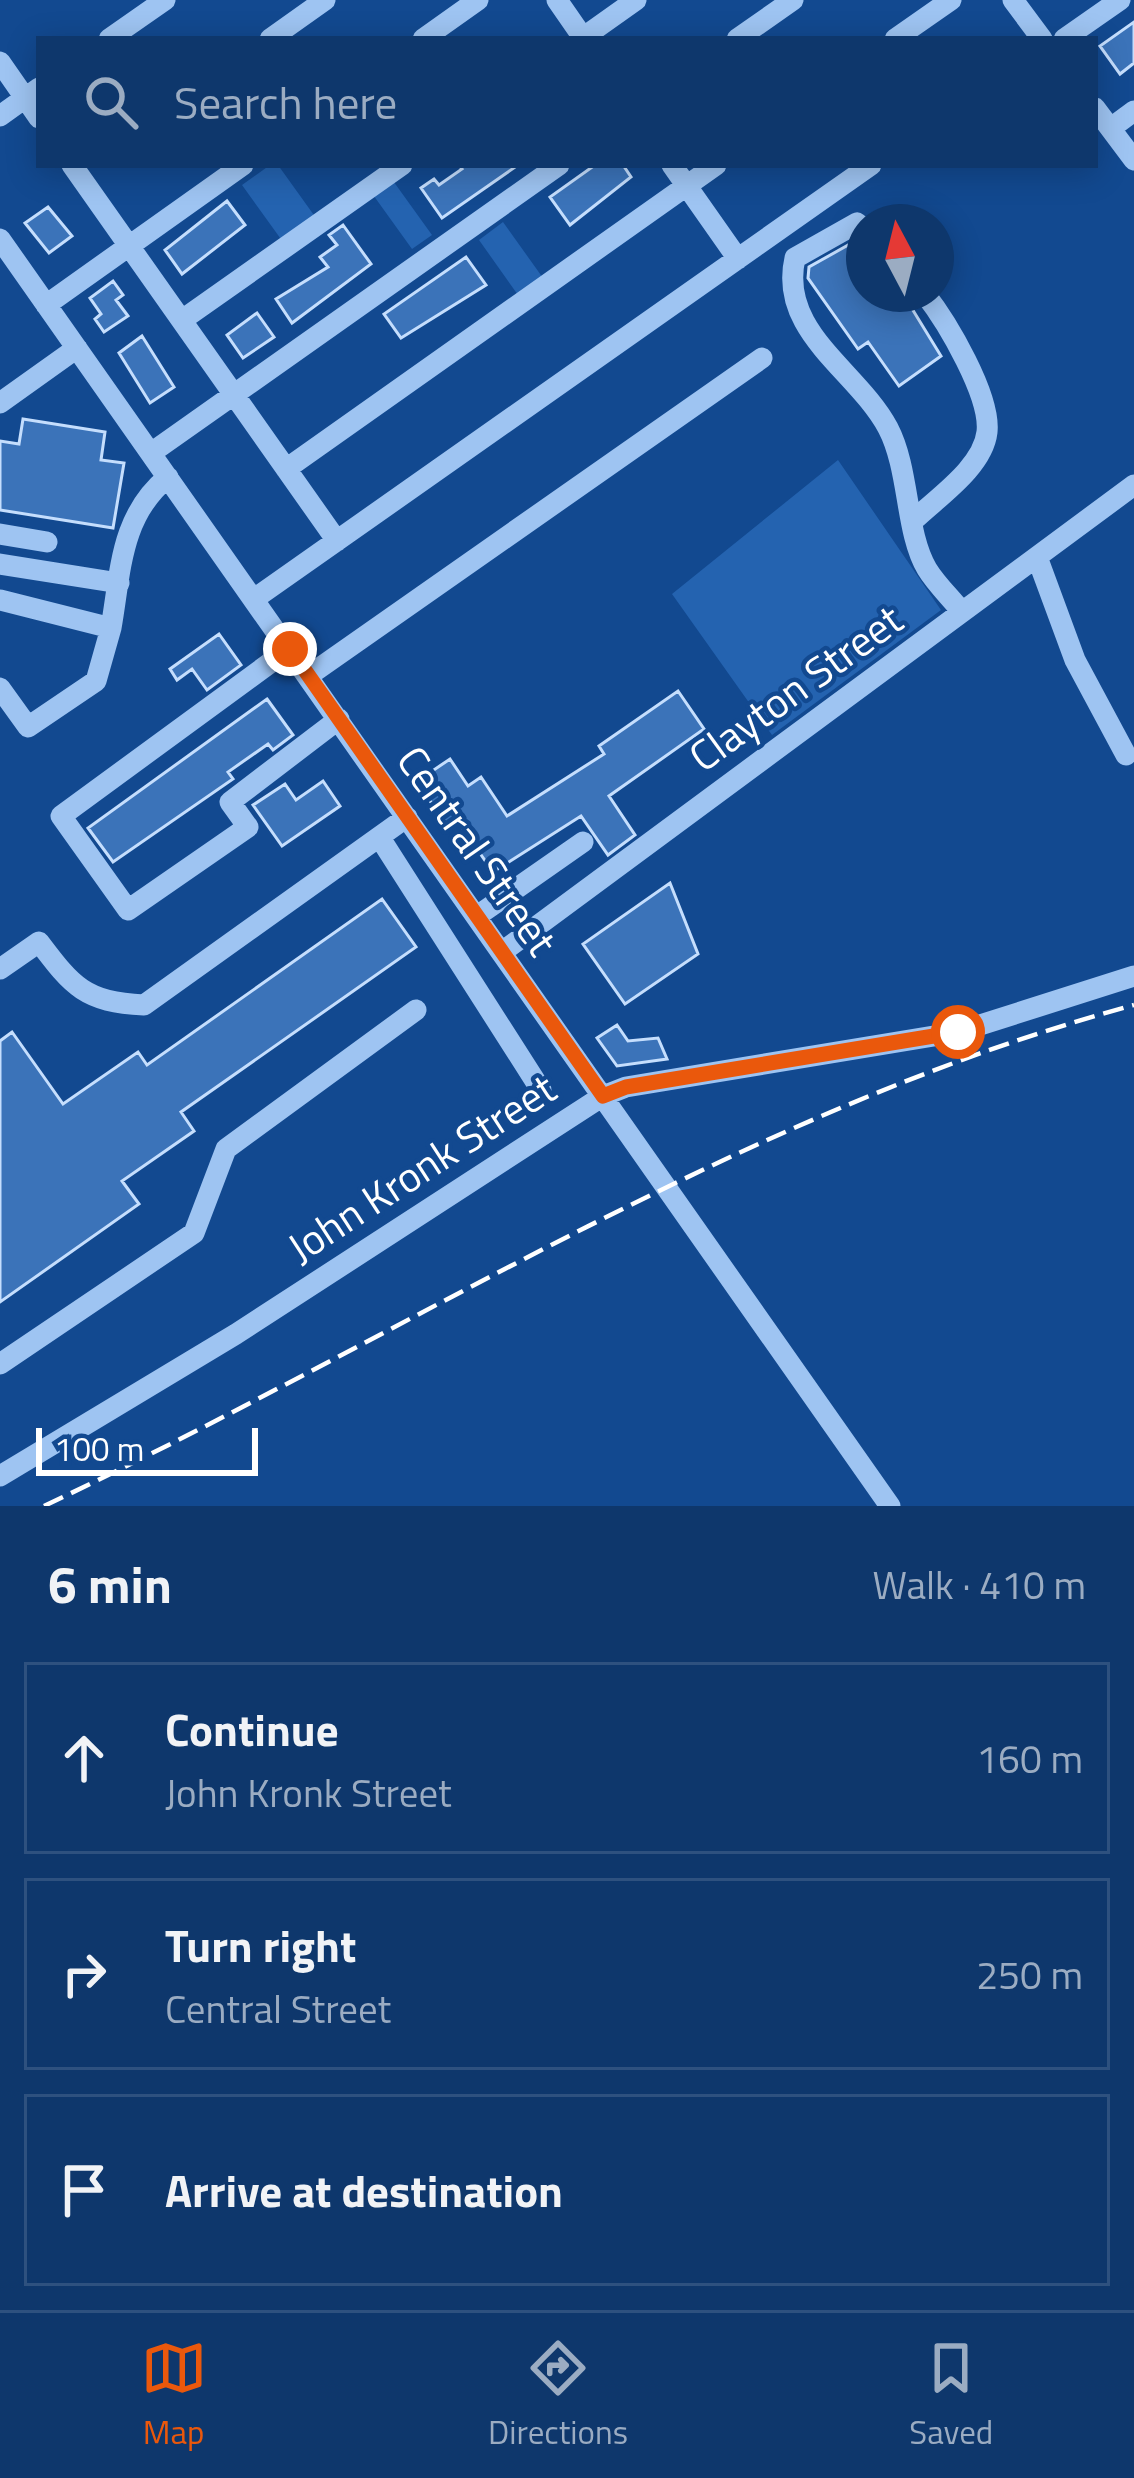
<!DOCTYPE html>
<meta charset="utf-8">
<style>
body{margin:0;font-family:"Titillium Web",sans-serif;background:#1c4274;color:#f1f3f6}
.compass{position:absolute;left:846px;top:204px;width:108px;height:108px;border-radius:50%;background:#0e376c;box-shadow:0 6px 30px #0003;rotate:353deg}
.scale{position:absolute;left:36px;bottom:30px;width:222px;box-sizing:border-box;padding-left:12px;border:6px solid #fff;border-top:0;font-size:33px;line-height:42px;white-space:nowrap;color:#fff;-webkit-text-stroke:9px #124990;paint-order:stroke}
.stop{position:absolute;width:36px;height:36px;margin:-27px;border:9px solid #ea580c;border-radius:50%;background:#fff}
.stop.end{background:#ea580c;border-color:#fff;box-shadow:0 3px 12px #0008}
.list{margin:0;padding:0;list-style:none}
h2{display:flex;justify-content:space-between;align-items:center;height:156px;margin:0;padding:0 48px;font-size:51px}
h2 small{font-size:39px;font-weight:400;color:#9bacc2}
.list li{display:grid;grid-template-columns:78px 1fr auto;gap:36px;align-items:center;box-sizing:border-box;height:192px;margin:0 24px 24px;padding:0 24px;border:3px solid #2e517f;border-radius:0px}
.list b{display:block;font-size:45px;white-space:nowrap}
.list p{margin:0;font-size:39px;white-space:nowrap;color:#9bacc2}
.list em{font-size:39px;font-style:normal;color:#9bacc2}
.icon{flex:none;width:66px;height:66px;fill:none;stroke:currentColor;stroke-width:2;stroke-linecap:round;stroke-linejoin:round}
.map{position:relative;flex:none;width:1134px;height:1506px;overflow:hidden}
.search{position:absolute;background:#0e376c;box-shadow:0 6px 30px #0003;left:36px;right:36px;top:36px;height:132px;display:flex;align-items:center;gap:30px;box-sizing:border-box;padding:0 42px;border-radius:0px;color:#9bacc2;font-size:45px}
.sheet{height:804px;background:#0e376c}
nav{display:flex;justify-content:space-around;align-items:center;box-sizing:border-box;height:168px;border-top:3px solid #2e517f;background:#0e376c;font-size:33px;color:#9bacc2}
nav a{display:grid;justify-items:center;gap:6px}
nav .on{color:#ea580c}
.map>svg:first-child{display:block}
.green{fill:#2463b0}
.building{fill:#3b73b9;stroke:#c5defd;stroke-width:3}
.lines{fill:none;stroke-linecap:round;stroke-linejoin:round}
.minor{stroke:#9ec4f2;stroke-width:21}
.rail{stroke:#fff;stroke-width:4.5;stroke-dasharray:21 9;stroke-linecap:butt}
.route{stroke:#ea580c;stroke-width:15}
.labels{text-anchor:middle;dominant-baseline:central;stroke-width:9;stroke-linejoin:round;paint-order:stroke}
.street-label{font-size:42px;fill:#fff;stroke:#124990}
</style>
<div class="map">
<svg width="1134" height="1506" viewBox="0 0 1134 1506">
<rect width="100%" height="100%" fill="#124990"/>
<path class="green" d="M270 165H278L316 218 283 242 242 185Z
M391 178 432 235 412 249 371 192Z
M503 222 543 278 518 295 479 240Z
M838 460 941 610 772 735 672 594Z"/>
<path class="building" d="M1134 22V63L1120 74 1100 46Z
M459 165H518L442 218 421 188 434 179 439 185 462 169Z
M595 165H623L631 177 570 225 550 197Z
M227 201 245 225 182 274 165 250Z
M48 207 72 236 49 253 25 223Z
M343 225 371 264 292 323 276 299 328 267 320 257 337 245 329 235Z
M850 244 864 264V294H903L941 356 899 386 868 342 858 349 808 278 809 267Z
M466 257 486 285 401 338 384 314Z
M113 281 123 295 116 300 128 316 104 332 95 319 101 314 90 298Z
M257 313 274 337 243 358 227 335Z
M142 336 174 387 150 403 119 353Z
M23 419 105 432 101 460 124 463 113 528 0 510V441L19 444Z
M219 634 241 665 207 690 192 669 177 680 170 669Z
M678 691 704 729 609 796 635 835 608 855 581 816 493 872 461 826 453 820 447 824 416 782 450 759 468 786 481 777 507 816 604 754 599 746Z
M267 699 293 735 273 750 268 744 228 772 233 779 113 862 88 828Z
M323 781 340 806 282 846 253 805 285 784 296 800Z
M670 883 698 954 625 1004 583 944Z
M382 899 416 947 181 1112 194 1131 122 1181 139 1204 0 1302V1041L12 1032 63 1104 138 1052 147 1065Z
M617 1025 628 1041 658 1038 667 1059 617 1066 597 1038Z"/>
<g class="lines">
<path class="minor" d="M557 0 584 39
M1013 0 1042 39
M109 39 165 0
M270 39 325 0
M423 39 478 0
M581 39 636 0
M737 39 793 0
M895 39 951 0
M1064 39 1120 0
M0 62 39 118
M1095 108 1134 160
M0 116 39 88
M1111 128 1134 111
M72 165 337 541
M672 165 738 259
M864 229 857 223 795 258C778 332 857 370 888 428 910 470 905 532 927 569 936 584 951 598 962 612
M0 239 890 1506
M46 305 243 165
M182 320 402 165
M0 403 77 348
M151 453 559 165
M286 469 716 165
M915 519C938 497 983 467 987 432 991 396 947 322 925 294
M0 534 47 542
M1037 557 1075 660 1126 755
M0 564 119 583
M254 599 871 165
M0 600 111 628C121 571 120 516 168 477
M289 649 61 816 128 910 248 827 230 802 339 719
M308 676 762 358
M0 688 28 727 96 681 111 628
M380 838 541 1090
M477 916 583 842
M502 952 1134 485
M0 969 39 942C73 987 85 1002 144 1005L407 817
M0 1364 194 1233 226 1149 416 1010
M0 1476 236 1334 603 1096 626 1087 958 1032 1134 976"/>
<path class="rail" d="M44 1506C404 1336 746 1110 1134 1005"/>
</g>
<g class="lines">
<path class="route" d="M290 649 603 1096 626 1087 958 1032"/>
</g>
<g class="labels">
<g class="street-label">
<text transform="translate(795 687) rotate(-36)">Clayton Street</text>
<text transform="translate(478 850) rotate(55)">Central Street</text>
<text transform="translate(421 1167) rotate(-33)">John Kronk Street</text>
</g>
</g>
</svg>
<svg class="compass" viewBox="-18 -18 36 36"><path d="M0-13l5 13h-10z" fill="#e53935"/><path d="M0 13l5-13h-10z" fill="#9bacc2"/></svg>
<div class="scale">100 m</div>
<div class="stop" style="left:958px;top:1032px"></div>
<div class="stop end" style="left:290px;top:649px"></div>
<div class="search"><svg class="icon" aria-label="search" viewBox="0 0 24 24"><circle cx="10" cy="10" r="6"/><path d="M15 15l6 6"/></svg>Search here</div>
</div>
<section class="sheet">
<h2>6 min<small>Walk · 410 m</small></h2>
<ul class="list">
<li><svg class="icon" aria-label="ahead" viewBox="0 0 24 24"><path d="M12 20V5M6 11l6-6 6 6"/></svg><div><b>Continue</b><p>John Kronk Street</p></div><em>160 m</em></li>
<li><svg class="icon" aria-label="right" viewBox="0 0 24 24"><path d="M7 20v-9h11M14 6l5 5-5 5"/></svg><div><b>Turn right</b><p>Central Street</p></div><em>250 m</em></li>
<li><svg class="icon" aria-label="arrive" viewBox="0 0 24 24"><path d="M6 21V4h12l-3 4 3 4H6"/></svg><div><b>Arrive at destination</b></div></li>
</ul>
</section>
<nav>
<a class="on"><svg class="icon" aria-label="map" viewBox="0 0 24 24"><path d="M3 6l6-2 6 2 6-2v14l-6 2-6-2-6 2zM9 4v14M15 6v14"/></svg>Map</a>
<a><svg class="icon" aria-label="directions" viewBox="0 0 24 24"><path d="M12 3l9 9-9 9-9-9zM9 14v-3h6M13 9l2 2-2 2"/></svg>Directions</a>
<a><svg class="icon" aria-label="saved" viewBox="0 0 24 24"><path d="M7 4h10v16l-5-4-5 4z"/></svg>Saved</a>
</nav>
